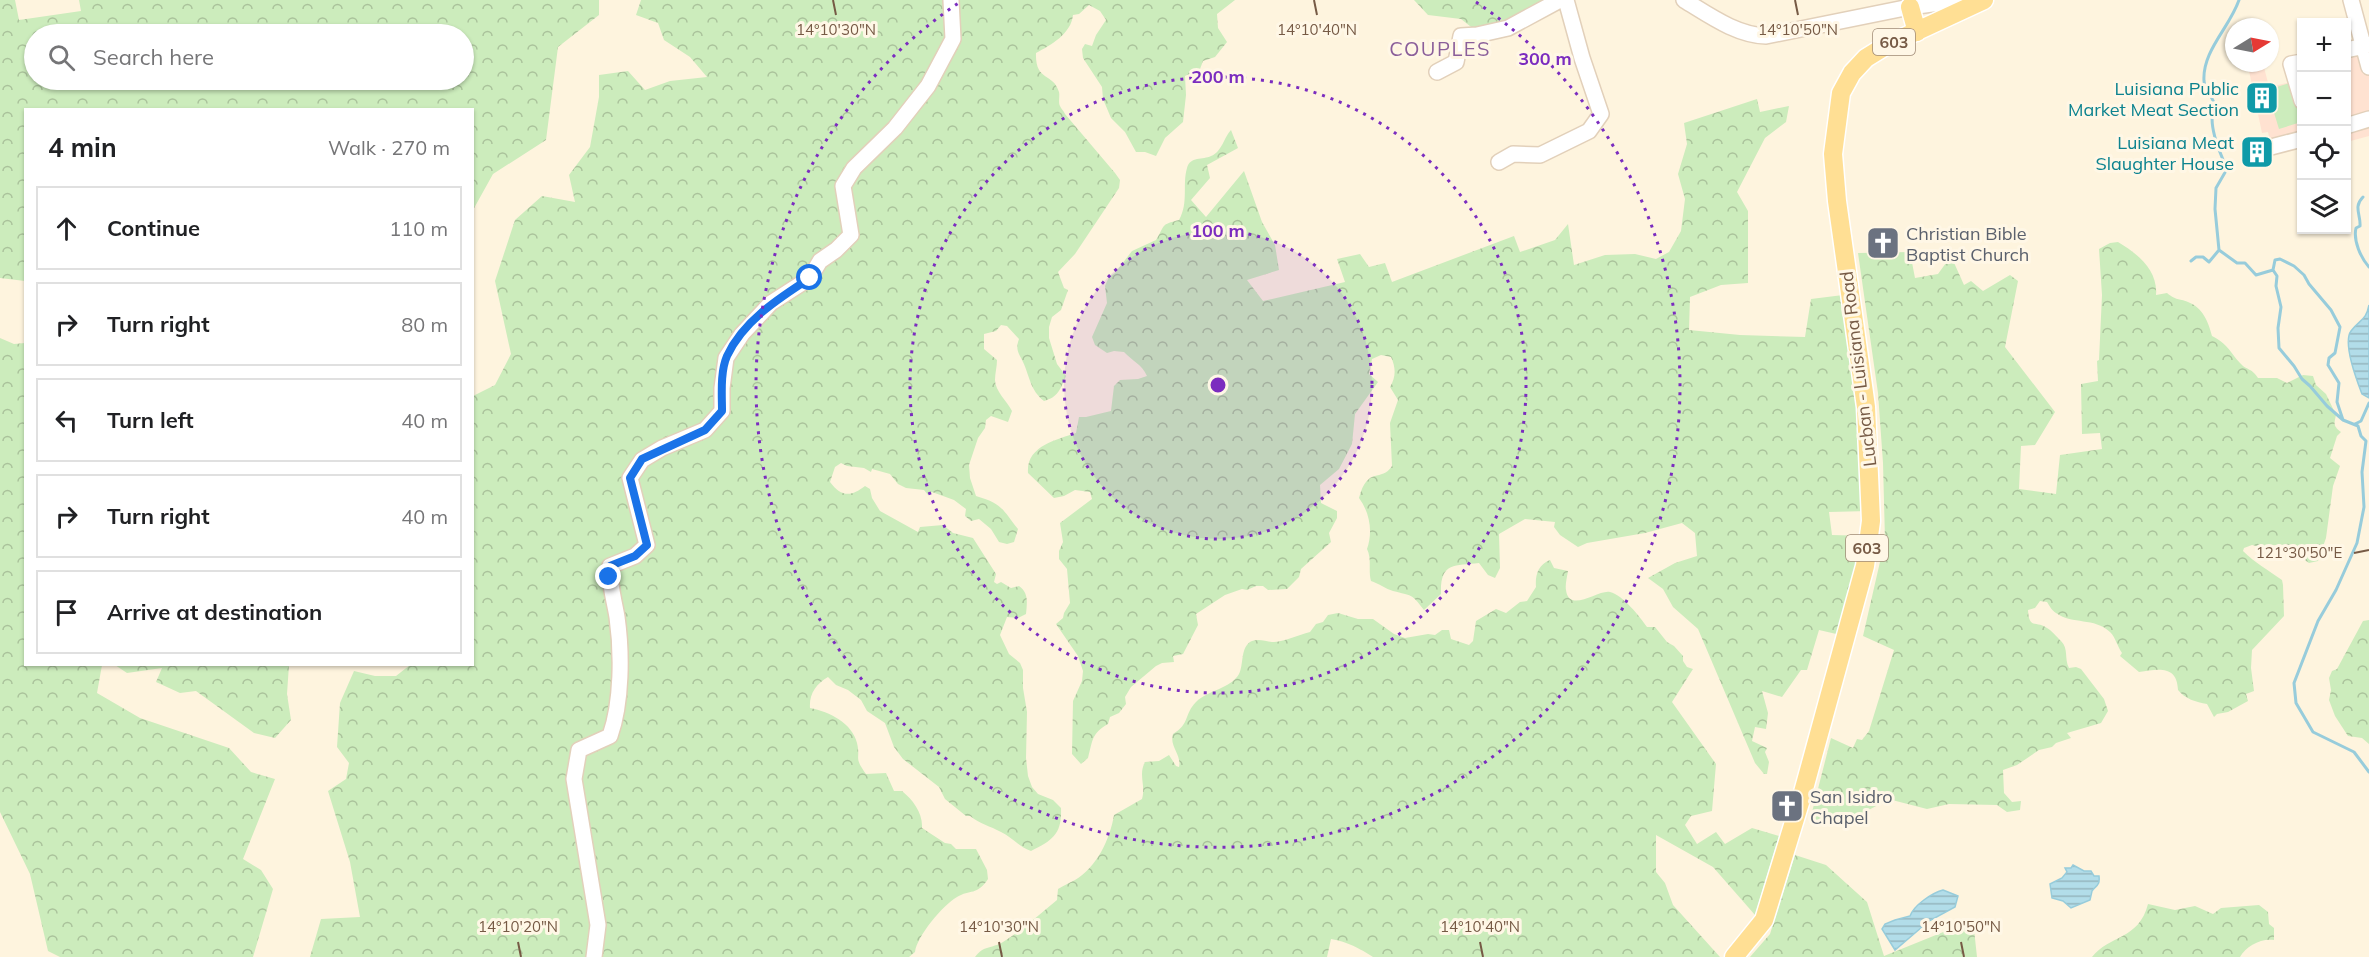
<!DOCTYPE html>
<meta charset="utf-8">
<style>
body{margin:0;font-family:Mulish,sans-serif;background:#f2f2f2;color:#202124}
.controls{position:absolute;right:18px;top:18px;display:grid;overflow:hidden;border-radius:0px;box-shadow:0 2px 4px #0004}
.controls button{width:54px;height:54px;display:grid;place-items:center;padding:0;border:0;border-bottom:2px solid #e0e0e0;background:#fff;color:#202124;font:30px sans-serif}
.compass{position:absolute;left:2225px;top:18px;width:54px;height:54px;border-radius:50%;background:#fff;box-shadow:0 2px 4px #0004;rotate:80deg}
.stop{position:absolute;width:18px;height:18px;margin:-14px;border:4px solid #1a73e8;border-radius:50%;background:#fff}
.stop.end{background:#1a73e8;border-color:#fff;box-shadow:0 2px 6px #0008}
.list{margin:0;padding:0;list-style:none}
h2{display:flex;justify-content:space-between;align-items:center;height:78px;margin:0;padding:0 24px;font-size:26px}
h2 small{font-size:20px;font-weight:400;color:#757577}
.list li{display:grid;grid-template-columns:39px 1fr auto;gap:18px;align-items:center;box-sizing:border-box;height:84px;margin:0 12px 12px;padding:0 12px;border:2px solid #e0e0e0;border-radius:0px}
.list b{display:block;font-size:22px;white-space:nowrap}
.list em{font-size:20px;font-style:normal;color:#757577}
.icon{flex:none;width:33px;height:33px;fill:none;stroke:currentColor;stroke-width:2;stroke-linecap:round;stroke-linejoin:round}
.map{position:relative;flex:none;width:2369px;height:957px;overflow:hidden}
.search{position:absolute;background:#fff;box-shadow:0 2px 4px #0004;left:24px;top:24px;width:450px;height:66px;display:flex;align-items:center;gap:15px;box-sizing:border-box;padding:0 21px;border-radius:33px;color:#757577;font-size:22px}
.panel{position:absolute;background:#fff;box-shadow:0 2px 4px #0004;left:24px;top:108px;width:450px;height:558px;border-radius:0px}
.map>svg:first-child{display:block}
.commercial{fill:#ffe2d1}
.forest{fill:url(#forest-crowns);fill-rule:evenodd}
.green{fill:#ccecbc}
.water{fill:url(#water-rules);stroke:#97ccdb;stroke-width:1.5}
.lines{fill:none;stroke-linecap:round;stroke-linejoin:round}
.stream{stroke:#97ccdb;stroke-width:3}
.minor-casing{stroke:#e2d0ba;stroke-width:18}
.major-casing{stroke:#fff;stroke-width:21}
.minor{stroke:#fff;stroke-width:15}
.major{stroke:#ffdf94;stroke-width:18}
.route{stroke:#1a73e8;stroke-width:8}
.ticks{fill:none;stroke:#765a45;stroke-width:2}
.ring{fill:none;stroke:#7b2cbf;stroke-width:3;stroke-dasharray:3 6}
.labels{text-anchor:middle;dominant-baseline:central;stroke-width:6;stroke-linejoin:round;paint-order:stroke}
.shield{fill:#fff7e6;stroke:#9f8975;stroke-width:1.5}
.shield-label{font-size:16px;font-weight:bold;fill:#765a45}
.culture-label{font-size:18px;fill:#0d838f;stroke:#fff7e6;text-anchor:end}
.worship-label{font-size:18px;fill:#5b616d;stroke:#fff7e6;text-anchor:start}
.street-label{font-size:18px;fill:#765a45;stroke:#fff7e6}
.neighbourhood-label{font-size:20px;letter-spacing:1.5px;fill:#8b5f9a;stroke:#fff7e6}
.ticks-label{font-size:15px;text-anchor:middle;fill:#765a45;stroke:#fff7e6;stroke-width:6;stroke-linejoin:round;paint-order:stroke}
.centre{fill:#7b2cbf;stroke:#fff7e6;stroke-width:3}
.ring-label{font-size:18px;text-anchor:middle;font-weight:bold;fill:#7b2cbf;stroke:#fff7e6;stroke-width:6;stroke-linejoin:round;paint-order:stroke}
</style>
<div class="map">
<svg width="2369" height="957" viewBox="0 0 2369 957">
<defs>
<pattern id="forest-crowns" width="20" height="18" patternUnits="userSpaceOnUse" patternTransform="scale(1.5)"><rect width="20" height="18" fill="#ccecbc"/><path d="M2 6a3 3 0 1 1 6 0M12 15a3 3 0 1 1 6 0" fill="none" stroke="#aac29b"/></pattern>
<pattern id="water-rules" width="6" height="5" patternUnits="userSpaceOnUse" patternTransform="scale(1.5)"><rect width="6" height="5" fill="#b2dde9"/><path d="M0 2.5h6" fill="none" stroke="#95b6bf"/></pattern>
</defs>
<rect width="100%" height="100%" fill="#fef4de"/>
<path class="commercial" d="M2362 48 2369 73V136L2347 142 2350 159 2347 160V53Z
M2263 63 2269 87 2296 81 2301 64V139L2271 146 2268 132 2262 133 2248 66Z"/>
<path class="forest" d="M0 0H15L19 20 81 11 79 0H599V15L558 47 546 140 493 174 473 210 472 110H26L25 281 0 278ZM34 34H464V80H34Z
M641 0H1235L1217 14 1218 28 1227 42 1215 57 1203 61 1200 69 1185 76 1186 95 1183 122 1165 138 1156 156 1145 152H1136L1125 132 1111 118 1103 99 1102 87 1083 58 1082 49 1085 44 1092 46 1096 35 1106 20 1100 11 1089 5 1079 14 1073 15C1071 34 1051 45 1036 53 1035 82 1053 72 1059 92 1060 96 1058 102 1060 106 1061 109 1064 111 1065 114L1115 173 1120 180 1119 188 1075 254 1058 272 1064 288 1068 290 1061 310 1052 317 1049 327V338L1057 364 1066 376C1060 390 1058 397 1044 401 1030 390 1030 377 1023 362 1019 353 1015 350 1019 339L1007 326 1001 325 996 331 984 334V349L997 360C997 367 995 373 995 380 995 391 1007 401 1012 411L1008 422 991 416 986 420 985 428 978 438 969 465 970 478 976 496C1003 504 1002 509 1018 529L1014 542 1007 544 999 542 991 529 979 519 971 521 965 516 966 509 954 500 932 492 928 495 924 490 906 488 898 484 890 474 872 469 871 472 864 468 847 466 841 463 835 467 830 482C841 497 851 497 865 486L870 489 872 498 880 511 918 532 920 527 943 525 953 533 973 538 996 574 994 582 997 584 1001 582 1011 588 1019 586C1029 593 1027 603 1026 614L1018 618 1007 617 1000 635 1009 654 1020 663 1023 670V688L1027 712 1026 758 1028 776 1032 787 1038 794 1053 800 1061 808C1062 834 1053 840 1031 851 1019 847 1012 837 1001 832 990 826 980 824 970 816H966L945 799 939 787 903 759 894 747 885 723 867 711 861 700 848 690 836 685 828 677C816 684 809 694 810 708 830 712 852 723 857 743 861 760 853 756 866 774L886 773 894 791H902C913 800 923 813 922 828L945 843 951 844 956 849H976L987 870 988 879C977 896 970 889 957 897 943 905 917 936 915 952L909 957H310L321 919 360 917 350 862 328 791 346 779 349 763 337 747 340 703 354 671 375 676H396L410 665 472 664 473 396 495 385 511 354 495 281 515 220 542 196 575 202 569 175 590 147 599 97V75L628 71 645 90 670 81 707 77 690 57 664 40 658 23 636 15Z
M1414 0H1547L1509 23 1475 30 1461 19 1428 15Z
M1757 99 1760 112 1789 106 1786 122 1765 138 1737 192 1748 211V283L1721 285 1690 297 1689 330 1740 335 1805 337 1811 299 1851 294 1869 511 1829 512 1832 535 1869 536 1845 636 1819 630 1807 670H1801L1782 697 1762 691 1768 713 1766 729 1755 727 1752 741 1767 748 1765 752 1769 762 1767 774H1764L1755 763 1698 629 1673 607 1663 589 1648 578 1675 563 1697 556 1695 533 1682 523 1645 533 1587 543 1578 547 1560 535 1554 527 1555 522 1525 519 1499 534 1500 568 1495 578 1488 575 1479 563C1454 566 1440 562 1441 594L1424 610C1411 593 1412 596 1393 591 1386 589 1378 583 1371 581 1368 570 1372 559 1367 549 1373 532 1370 513 1359 498 1368 465 1381 483 1392 466L1390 423 1398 400 1390 387C1396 377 1396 368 1391 357L1381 355 1372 359 1369 374 1378 382 1355 414 1352 444 1339 469 1320 485 1321 503 1337 511V518L1329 533 1331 542 1301 569 1299 577 1287 589 1268 590 1263 586H1256L1247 590 1242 589 1225 595 1196 614 1198 625 1183 654 1173 656 1174 662 1162 663 1156 666 1131 687 1125 697 1126 704 1119 713 1110 717 1108 724C1091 734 1093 740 1088 758L1081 764 1072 754 1073 701 1082 681 1083 671 1078 656 1056 624 1063 618 1064 613 1070 603 1067 569 1059 559V551L1063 542 1060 523 1092 499 1090 492 1075 490 1064 496 1054 498 1028 473C1026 446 1056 440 1076 433L1079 417H1086L1111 411 1114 386 1120 380 1138 379 1147 376C1142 364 1132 361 1124 352L1114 351 1107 353 1095 345 1092 337 1107 303 1105 286 1109 277 1115 273 1132 251 1156 240C1166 224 1160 225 1179 220 1189 202 1182 185 1187 168 1190 156 1203 160 1211 156 1222 152 1224 137 1231 130L1238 148 1207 165 1210 178 1191 200 1206 217 1244 171 1262 222 1275 245 1279 270 1247 280 1263 301 1345 282 1337 259 1360 254 1369 267 1385 263 1392 282 1514 236 1520 252 1555 240 1568 224 1574 265 1605 255 1635 254 1656 259 1669 252 1681 231 1685 199 1678 174 1687 144 1684 123Z
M2118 242C2138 254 2158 270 2156 295L2167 293C2177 301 2178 298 2188 302 2203 308 2208 321 2212 336 2228 344 2229 351 2240 363 2247 371 2251 367 2258 378H2277L2287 383 2303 375 2313 376 2316 385 2326 394 2336 415C2334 424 2333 426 2341 432L2337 436 2330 458 2340 466 2333 486 2326 538 2318 561 2309 563C2303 558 2283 545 2276 545 2263 546 2268 549 2252 545L2244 548 2243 551C2255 563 2268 570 2282 580L2283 585 2284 616 2252 650 2251 668 2254 691 2246 694 2248 701 2228 712 2217 714 2214 717 2207 704C2196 702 2185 699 2178 690 2177 665 2159 669 2139 672L2120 656 2122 653C2117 646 2116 638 2110 632 2094 617 2073 625 2056 613 2052 611 2049 605 2047 602L2040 601 2035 608 2028 610C2029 630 2036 620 2047 628 2051 630 2057 637 2061 641 2069 649 2064 659 2069 668L2076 667 2081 669 2104 699 2108 711 2101 723 2067 733 2071 738 2056 743 2052 747 2039 750 2017 765 2003 770 2004 793 2012 802 2021 801 2020 810 2007 812 1997 805 1949 804 1927 809 1892 800 1880 804 1844 823 1810 820 1831 738 1853 748 1857 739 1862 740 1869 731 1894 650 1863 636 1885 540 1883 463 1878 393 1858 253 1910 252 1915 278 1938 274 1951 256 1964 285 1971 281 1983 291 2010 275 2018 281 2005 347 2055 412 2035 445 2021 446 2019 489 2056 494 2060 455 2102 449 2100 433 2082 434 2081 384 2098 381 2097 361 2099 360 2102 295 2099 249 2110 243Z
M0 338 14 344 25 343 26 664 102 665 97 693 140 718 229 748 251 772 275 779 243 859 261 870 273 889 253 957H60L48 951 30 874 0 812Z
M1550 560 1554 568 1568 571C1567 577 1565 585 1566 590 1569 614 1599 589 1610 592 1623 595 1640 617 1647 627H1655L1667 642 1674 646 1683 656V661L1687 667 1693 669 1672 702 1716 764 1712 811 1691 816 1685 825 1697 844 1716 832 1725 844 1752 828 1779 836 1755 915 1713 867 1656 835V872L1665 883 1673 905 1720 957H1373C1359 948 1348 942 1331 939L1327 957H975C984 945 991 949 1003 942 1022 930 1040 914 1057 900L1058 889C1063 886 1069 883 1075 880 1097 867 1110 839 1114 815L1142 799C1146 785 1138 775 1145 762L1159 761 1169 755 1176 766 1179 767C1182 755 1169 746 1173 734 1190 724 1184 714 1196 702 1208 690 1230 689 1239 674 1244 665 1240 646 1252 641 1259 638 1267 642 1274 642 1286 641 1298 635 1310 632L1316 624 1323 622 1328 615 1338 613 1358 619H1373L1394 634 1405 638 1428 634 1435 635 1442 630H1449L1451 639 1469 645 1473 641 1476 621 1496 609 1506 613 1520 602 1527 601 1536 587C1535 575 1538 565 1550 560Z
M2369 620V744L2362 738 2348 736 2335 716 2329 700 2331 690 2329 678 2332 671 2337 669 2363 621Z
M115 665H289L287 694 291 720 275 738 254 733 196 691 180 693 156 682 162 668 127 673Z
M1795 855 1826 865 1867 902 1884 956 1973 920 1977 957H1750L1770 934Z
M2148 904 2175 910 2195 906 2213 914 2221 908 2259 905 2268 912 2269 924 2274 928V940C2261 938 2246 946 2240 957H2092C2109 935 2139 940 2148 904Z"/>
<path class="green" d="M2290 83 2301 122 2279 129 2267 90Z"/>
<path class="water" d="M2369 305V398L2362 394C2357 381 2342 343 2351 331 2360 319 2366 321 2369 305Z
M2073 865 2084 871H2091L2094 876H2099C2100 885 2097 885 2092 891L2090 900 2071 908 2063 901 2052 898 2050 884 2062 878 2067 872 2065 868H2071Z
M1943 890 1958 896 1955 907 1929 921 1895 950 1882 929 1885 924 1895 920 1910 916C1914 905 1932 893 1943 890Z"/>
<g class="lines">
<path class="stream" d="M2363 197C2353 207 2361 215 2360 226L2356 228C2353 241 2361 258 2369 267
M2219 250 2237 263H2245L2256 275 2273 270
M2191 261 2196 257H2203L2209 262 2219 250 2215 209 2216 188 2227 169C2220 153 2206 122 2215 106 2213 96 2205 92 2204 81 2202 51 2230 27 2239 0
M2343 420 2337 402 2339 383 2328 365 2329 358 2335 353 2340 327 2331 310 2309 284 2304 275 2294 266 2280 259 2275 260 2273 270 2277 276 2276 286 2281 307 2278 328 2279 348 2294 366 2302 379 2310 386 2327 406 2343 420 2358 426 2361 436 2366 441 2362 472 2364 507 2357 543 2336 590 2318 621 2294 683 2296 703 2313 732 2354 752 2369 772
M2355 424 2361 421 2369 403"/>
<defs>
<path id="minor" d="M1684 0C1709 15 1736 35 1766 36L1910 7 1961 0
M2351 0 2369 67
M2346 50 2369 45
M2302 62 2291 64 2302 101
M1437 72 1456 62 1461 36 1477 35 1508 28 1560 0
M2346 126 2369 119
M2271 147 2302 139
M1499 162 1513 154 1540 155 1589 131 1601 114 1582 58 1566 0
M594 957 598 925 574 779 579 750 610 736C622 702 622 652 617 617 614 599 609 584 610 566L635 556 647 545 630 478 642 460 662 448 705 430 722 411V388L726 358 742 334 771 303 810 278 820 261 836 250 851 235 843 186 854 168 895 128 928 86 953 39 951 0"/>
<path id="major" d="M1910 7 1917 32
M1734 957 1764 920 1802 796 1865 566 1871 521 1866 407 1837 201 1833 154 1841 93 1852 73 1866 58 1887 45 1984 0"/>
</defs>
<use href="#minor" class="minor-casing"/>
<use href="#major" class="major-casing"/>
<use href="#minor" class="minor"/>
<use href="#major" class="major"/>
</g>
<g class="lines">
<path class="route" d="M609 577 610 566 635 556 647 545 630 478 642 459 705 430 722 411C722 395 720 372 727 356 743 321 779 298 810 278"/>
</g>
<path class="ticks" d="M833 0 836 15M1314 0 1317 15M1795 0 1798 15M2354 553 2369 550M518 942 521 957M999 942 1002 957M1480 942 1483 957M1961 942 1964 957"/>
<circle cx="1218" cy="385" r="154" fill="#7b2cbf" fill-opacity=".12"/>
<g class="ring">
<circle cx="1218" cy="385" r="154"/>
<circle cx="1218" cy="385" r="308"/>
<path d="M1476 2A462 462 0 1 1 960 2"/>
</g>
<defs>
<symbol id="building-square" viewBox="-11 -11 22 22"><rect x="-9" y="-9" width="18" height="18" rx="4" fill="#0f9aa8" stroke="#fff7e6"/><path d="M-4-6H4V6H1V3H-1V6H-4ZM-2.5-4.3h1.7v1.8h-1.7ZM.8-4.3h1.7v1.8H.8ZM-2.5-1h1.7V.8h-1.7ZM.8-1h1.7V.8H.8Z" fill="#fff"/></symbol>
<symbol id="church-square" viewBox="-11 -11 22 22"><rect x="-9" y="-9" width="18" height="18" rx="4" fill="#6b7280" stroke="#fff7e6"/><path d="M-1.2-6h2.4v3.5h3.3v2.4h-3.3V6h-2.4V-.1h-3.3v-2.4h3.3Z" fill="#fff"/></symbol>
</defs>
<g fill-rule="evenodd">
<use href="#building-square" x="2243" y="79" width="38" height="38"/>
<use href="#building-square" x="2238" y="133" width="38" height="38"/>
<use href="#church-square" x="1864" y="224" width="38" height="38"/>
<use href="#church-square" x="1768" y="787" width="38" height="38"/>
</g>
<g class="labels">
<g class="shield">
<rect x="1873" y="29" width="42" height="26" rx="4.5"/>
<rect x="1846" y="535" width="42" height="26" rx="4.5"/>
</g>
<g class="shield-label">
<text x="1894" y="42">603</text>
<text x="1867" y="548">603</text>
</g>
<g class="culture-label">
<text x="2239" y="88">Luisiana Public<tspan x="2239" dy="21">Market Meat Section</tspan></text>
<text x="2234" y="142">Luisiana Meat<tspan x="2234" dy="21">Slaughter House</tspan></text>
</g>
<g class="worship-label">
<text x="1906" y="233">Christian Bible<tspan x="1906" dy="21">Baptist Church</tspan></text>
<text x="1810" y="796">San Isidro<tspan x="1810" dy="21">Chapel</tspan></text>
</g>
<g class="street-label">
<text transform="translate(1858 369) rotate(-97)">Lucban - Luisiana Road</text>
</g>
<g class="neighbourhood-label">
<text x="1440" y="48">COUPLES</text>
</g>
</g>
<g class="ticks-label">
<text x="836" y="35">14°10'30"N</text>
<text x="1317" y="35">14°10'40"N</text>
<text x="1798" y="35">14°10'50"N</text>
<text x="2299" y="558">121°30'50"E</text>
<text x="518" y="932">14°10'20"N</text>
<text x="999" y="932">14°10'30"N</text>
<text x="1480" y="932">14°10'40"N</text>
<text x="1961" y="932">14°10'50"N</text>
</g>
<circle cx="1218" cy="385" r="9" class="centre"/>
<g class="ring-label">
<text x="1545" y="65">300 m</text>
<text x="1218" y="83">200 m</text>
<text x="1218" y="237">100 m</text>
</g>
</svg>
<div class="controls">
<button>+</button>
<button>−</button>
<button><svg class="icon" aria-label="locate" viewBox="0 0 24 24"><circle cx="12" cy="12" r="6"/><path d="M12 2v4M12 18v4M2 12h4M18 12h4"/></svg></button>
<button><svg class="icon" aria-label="layers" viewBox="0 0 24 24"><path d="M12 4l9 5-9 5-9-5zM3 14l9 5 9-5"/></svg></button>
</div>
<svg class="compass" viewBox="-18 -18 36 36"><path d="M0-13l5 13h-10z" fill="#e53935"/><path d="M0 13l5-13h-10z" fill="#757577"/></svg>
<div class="stop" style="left:810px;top:278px"></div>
<div class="stop end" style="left:609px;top:577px"></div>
<div class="search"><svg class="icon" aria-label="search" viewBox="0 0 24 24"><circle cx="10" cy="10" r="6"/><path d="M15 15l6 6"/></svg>Search here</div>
<section class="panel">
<h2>4 min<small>Walk · 270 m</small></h2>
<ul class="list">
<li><svg class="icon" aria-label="ahead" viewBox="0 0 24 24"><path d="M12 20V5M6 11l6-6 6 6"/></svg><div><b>Continue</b></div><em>110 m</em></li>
<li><svg class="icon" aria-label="right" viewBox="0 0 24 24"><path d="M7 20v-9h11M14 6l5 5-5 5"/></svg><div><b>Turn right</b></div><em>80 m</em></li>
<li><svg class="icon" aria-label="left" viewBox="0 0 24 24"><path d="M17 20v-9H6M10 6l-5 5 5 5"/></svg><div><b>Turn left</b></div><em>40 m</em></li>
<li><svg class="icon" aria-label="right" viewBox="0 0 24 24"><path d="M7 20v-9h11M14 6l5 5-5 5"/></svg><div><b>Turn right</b></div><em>40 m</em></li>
<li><svg class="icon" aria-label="arrive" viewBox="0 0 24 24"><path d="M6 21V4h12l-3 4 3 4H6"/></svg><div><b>Arrive at destination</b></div></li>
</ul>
</section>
</div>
